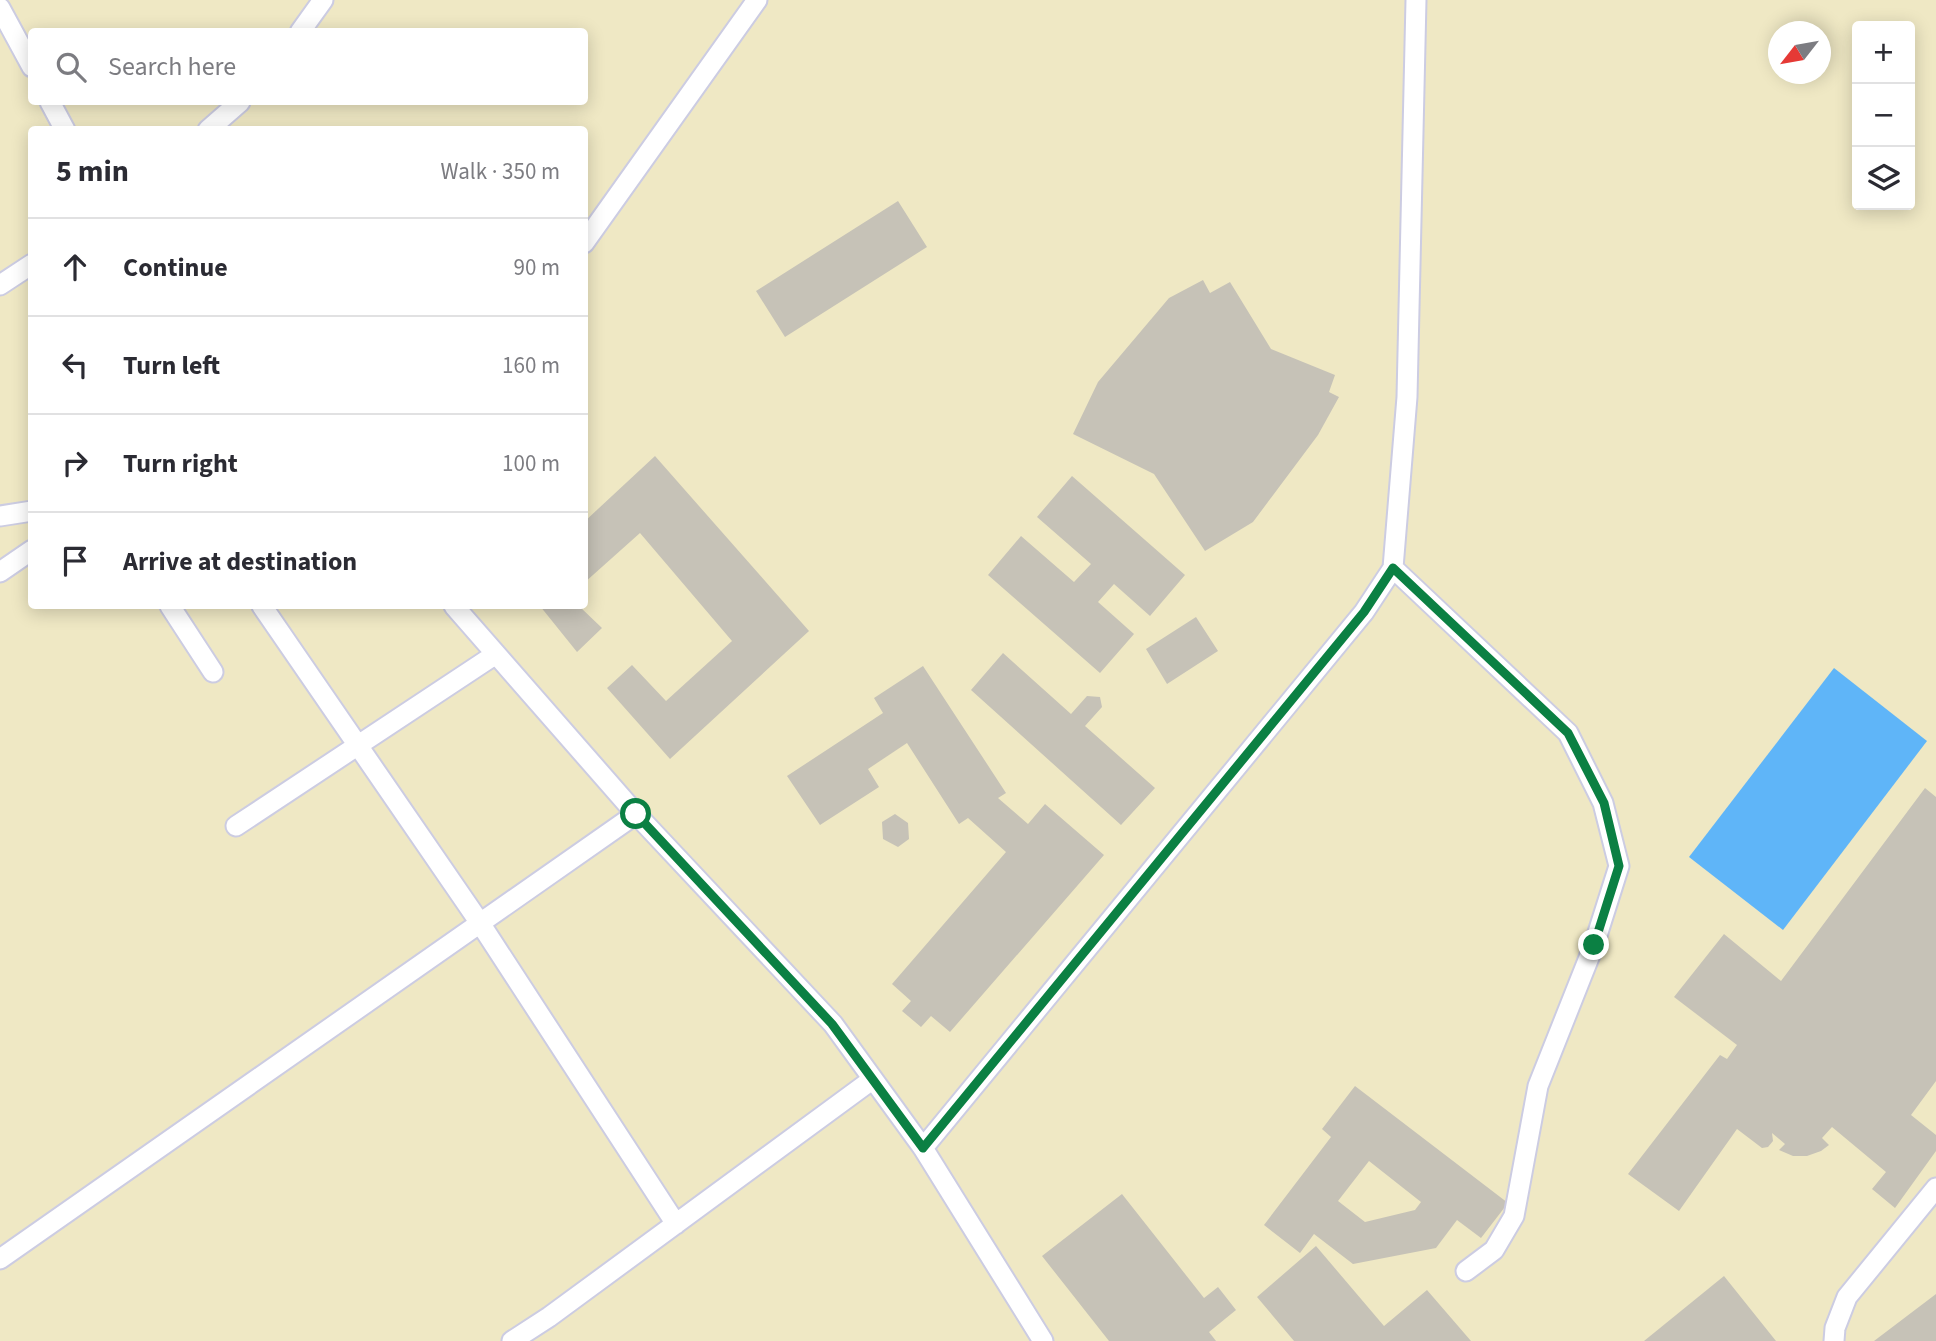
<!DOCTYPE html>
<meta charset="utf-8">
<style>
body{margin:0;font-family:"Source Sans 3",sans-serif;background:#f2f2f3;color:#2b2b33}
.controls{position:absolute;right:21px;top:21px;display:grid;overflow:hidden;border-radius:7px;box-shadow:0 4px 18px #0003}
.controls button{width:63px;height:63px;display:grid;place-items:center;padding:0;border:0;border-bottom:2px solid #e1e1e2;background:#fff;color:#2b2b33;font:35px sans-serif}
.compass{position:absolute;left:1768px;top:21px;width:63px;height:63px;border-radius:50%;background:#fff;box-shadow:0 4px 18px #0003;rotate:239deg}
.stop{position:absolute;width:21px;height:21px;margin:-16px;border:5px solid #0b8043;border-radius:50%;background:#fff}
.stop.end{background:#0b8043;border-color:#fff;box-shadow:0 2px 7px #0008}
.list{margin:0;padding:0;list-style:none}
h2{display:flex;justify-content:space-between;align-items:center;height:91px;margin:0;padding:0 28px;font-size:30px}
h2 small{font-size:23px;font-weight:400;color:#7c7c81}
.list li{display:grid;grid-template-columns:46px 1fr auto;gap:21px;align-items:center;box-sizing:border-box;height:98px;padding:0 28px;border-top:2px solid #e1e1e2}
.list b{display:block;font-size:26px;white-space:nowrap}
.list em{font-size:23px;font-style:normal;color:#7c7c81}
.icon{flex:none;width:38px;height:38px;fill:none;stroke:currentColor;stroke-width:2;stroke-linecap:round;stroke-linejoin:round}
.map{position:relative;flex:none;width:1936px;height:1341px;overflow:hidden}
.search{position:absolute;background:#fff;box-shadow:0 4px 18px #0003;left:28px;top:28px;width:560px;height:77px;display:flex;align-items:center;gap:18px;box-sizing:border-box;padding:0 24px;border-radius:7px;color:#7c7c81;font-size:26px}
.panel{position:absolute;background:#fff;box-shadow:0 4px 18px #0003;left:28px;top:126px;width:560px;height:483px;border-radius:7px}
.map>svg:first-child{display:block}
.education{fill:#efe8c4;fill-rule:evenodd}
.water{fill:#5fb5f8}
.building{fill:#c6c2b7;fill-rule:evenodd}
.lines{fill:none;stroke-linecap:round;stroke-linejoin:round}
.lane-casing{stroke:#cccce2;stroke-width:23}
.lane{stroke:#fff;stroke-width:19}
.route{stroke:#0b8043;stroke-width:9}
</style>
<div class="map">
<svg width="1936" height="1341" viewBox="0 0 1936 1341">
<rect width="100%" height="100%" fill="#ebe6d7"/>
<path class="education" d="M0 0H1936V1341H0ZM1857 26H1910V205H1857ZM32 32H584V102H32ZM1778 32H1820V74H1778ZM32 130H584V606H32Z"/>
<path class="water" d="M1834 668 1927 741 1783 930 1689 857Z"/>
<path class="building" d="M898 201 927 247 785 337 756 291Z
M1203 280 1210 293 1230 282 1271 349 1335 375 1329 392 1339 397 1318 435 1253 522 1205 551 1154 474 1073 434 1098 382 1169 298Z
M655 456 809 631 670 759 607 688 632 665 666 701 732 641 640 533 584 583V522Z
M1072 476 1185 575 1150 616 1114 584 1098 602 1134 634 1100 673 988 575 1021 536 1074 582 1091 564 1037 517Z
M540 606H579L602 628 577 652Z
M1196 617 1218 651 1167 684 1146 649Z
M1003 653 1071 714 1087 696 1100 697 1102 707 1085 726 1155 788 1121 825 971 690Z
M923 666 1006 793 998 798 1028 824 1045 804 1104 855 950 1032 931 1016 921 1027 902 1011 911 1001 892 984 1006 852 968 818 959 824 907 743 868 769 879 787 820 825 787 776 883 713 874 698Z
M1925 788 1936 797V1081L1911 1115 1936 1135V1151L1895 1208 1872 1189 1886 1172 1832 1127 1822 1138 1829 1145 1821 1151 1807 1156H1793L1779 1150 1785 1144 1772 1133 1773 1141 1768 1147 1762 1148 1737 1129 1679 1211 1628 1174 1720 1055 1727 1059 1737 1045 1674 997 1724 934 1781 981Z
M895 814 908 823 909 839 898 847 883 839 882 822Z
M1355 1086 1508 1203 1481 1238 1457 1220 1436 1248 1353 1264 1314 1234 1300 1253 1264 1225 1331 1137 1322 1129ZM1369 1161 1421 1202 1415 1210 1365 1222 1338 1201Z
M1122 1194 1204 1298 1218 1287 1236 1310 1209 1332 1216 1341H1109L1042 1256Z
M1316 1246 1384 1326 1427 1290 1471 1341H1294L1257 1297Z
M1724 1276 1776 1341H1644Z
M1936 1294V1341H1874Z"/>
<g class="lines">
<defs>
<path id="lane" d="M0 8 32 67
M300 32 323 0
M50 102 65 130
M208 130 240 102
M584 243 757 0
M0 285 32 264
M0 516 32 511
M1393 568 1568 733 1603 803 1619 866 1594 945 1538 1086 1514 1216 1494 1250 1466 1271
M0 572 32 550
M170 606 213 672
M262 606 480 923 676 1224
M454 606 636 814 833 1024 923 1148 1043 1341
M236 826 496 654
M923 1148 1364 612 1393 568 1407 397 1416 0
M0 1259 636 814
M512 1341 549 1317 873 1079
M1834 1341 1835 1328 1847 1297 1936 1188"/>
</defs>
<use href="#lane" class="lane-casing"/>
<use href="#lane" class="lane"/>
</g>
<g class="lines">
<path class="route" d="M636 814 832 1024 923 1148 1364 612 1393 568 1568 733 1604 803 1619 866 1594 945"/>
</g>
</svg>
<div class="controls">
<button>+</button>
<button>−</button>
<button><svg class="icon" aria-label="layers" viewBox="0 0 24 24"><path d="M12 4l9 5-9 5-9-5zM3 14l9 5 9-5"/></svg></button>
</div>
<svg class="compass" viewBox="-18 -18 36 36"><path d="M0-13l5 13h-10z" fill="#e53935"/><path d="M0 13l5-13h-10z" fill="#7c7c81"/></svg>
<div class="stop" style="left:636px;top:814px"></div>
<div class="stop end" style="left:1594px;top:945px"></div>
<div class="search"><svg class="icon" aria-label="search" viewBox="0 0 24 24"><circle cx="10" cy="10" r="6"/><path d="M15 15l6 6"/></svg>Search here</div>
<section class="panel">
<h2>5 min<small>Walk · 350 m</small></h2>
<ul class="list">
<li><svg class="icon" aria-label="ahead" viewBox="0 0 24 24"><path d="M12 20V5M6 11l6-6 6 6"/></svg><div><b>Continue</b></div><em>90 m</em></li>
<li><svg class="icon" aria-label="left" viewBox="0 0 24 24"><path d="M17 20v-9H6M10 6l-5 5 5 5"/></svg><div><b>Turn left</b></div><em>160 m</em></li>
<li><svg class="icon" aria-label="right" viewBox="0 0 24 24"><path d="M7 20v-9h11M14 6l5 5-5 5"/></svg><div><b>Turn right</b></div><em>100 m</em></li>
<li><svg class="icon" aria-label="arrive" viewBox="0 0 24 24"><path d="M6 21V4h12l-3 4 3 4H6"/></svg><div><b>Arrive at destination</b></div></li>
</ul>
</section>
</div>
